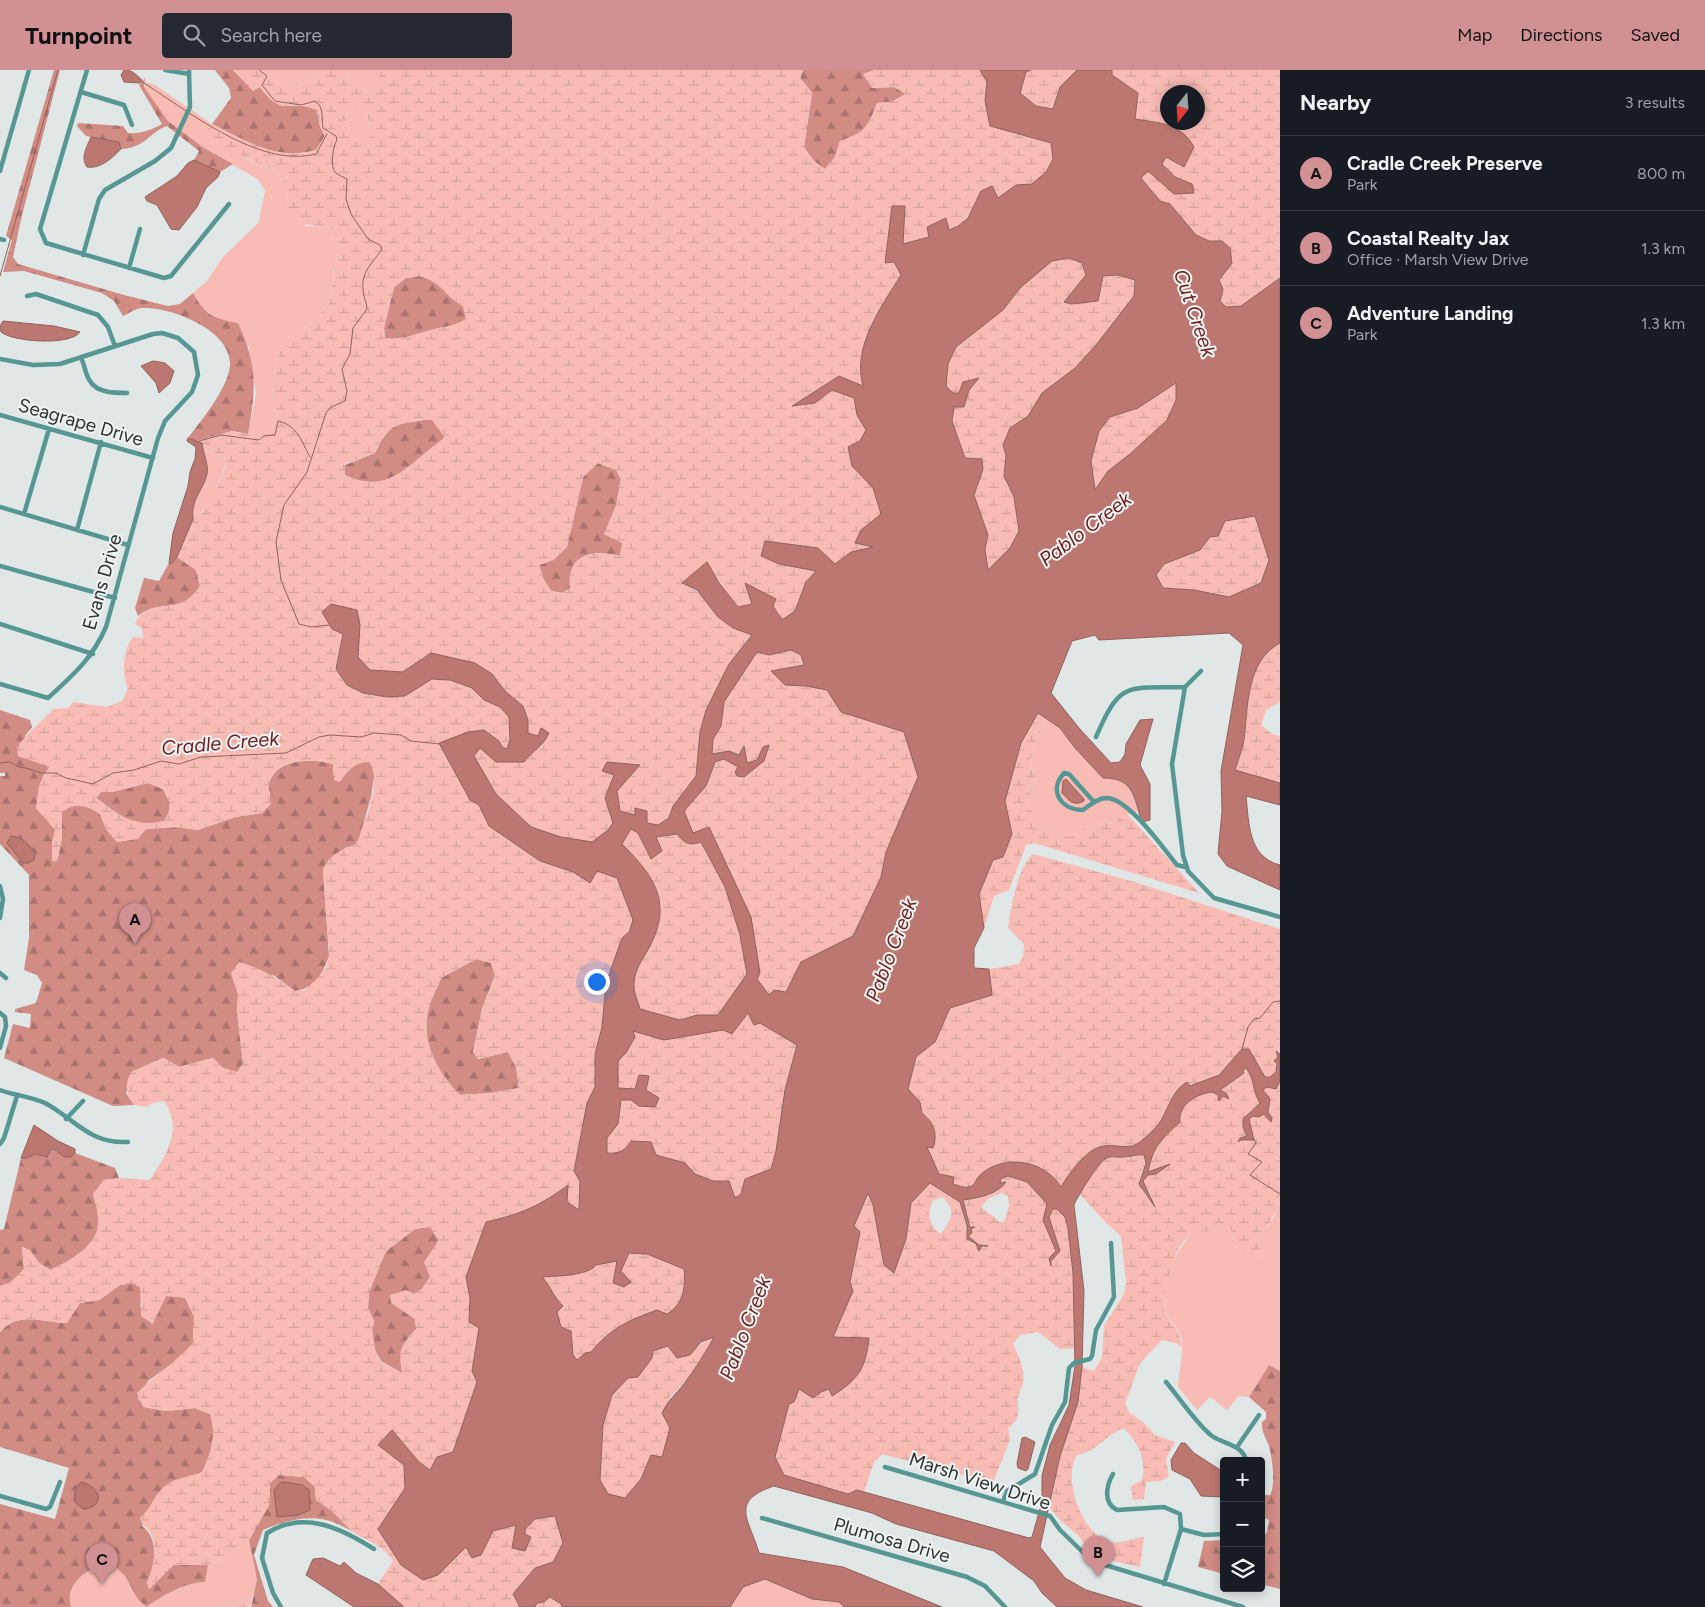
<!DOCTYPE html>
<meta charset="utf-8">
<style>
body{margin:0;font-family:Figtree,sans-serif;background:#242831;color:#f1f3f6}
.controls{position:absolute;right:15px;bottom:15px;display:grid;overflow:hidden;border-radius:5px;box-shadow:0 2px 12px #0003}
.controls button{width:45px;height:45px;display:grid;place-items:center;padding:0;border:0;border-bottom:1px solid #363941;background:#171b24;color:#f1f3f6;font:25px sans-serif}
.compass{position:absolute;left:1160px;top:15px;width:45px;height:45px;border-radius:50%;background:#171b24;box-shadow:0 2px 12px #0003;rotate:197deg}
.you{position:absolute;left:596px;top:911px;width:18px;height:18px;margin:-12px;border:4px solid #fff;border-radius:50%;background:#1a73e8;box-shadow:0 0 0 8px #1a73e833}
.badge{display:grid;place-items:center;width:32px;height:32px;border-radius:50%;background:#d19094;color:#111;font-size:16px;font-weight:700}
.pin{position:absolute;translate:-50% -41px;filter:drop-shadow(0 1px 2px #0008)}
.pin::after{content:'';position:absolute;top:26px;width:18px;height:15px;background:inherit;clip-path:polygon(0 0,100% 0,50% 100%)}
.list{margin:0;padding:0;list-style:none}
h2{display:flex;justify-content:space-between;align-items:center;height:65px;margin:0;padding:0 20px;font-size:21px}
h2 small{font-size:16px;font-weight:400;color:#9ea1a6}
.list li{display:grid;grid-template-columns:32px 1fr auto;gap:15px;align-items:center;box-sizing:border-box;height:75px;padding:0 20px;border-top:1px solid #363941}
.list b{display:block;font-size:19px;white-space:nowrap}
.list p{margin:0;font-size:16px;white-space:nowrap;color:#9ea1a6}
.list em{font-size:16px;font-style:normal;color:#9ea1a6}
.icon{flex:none;width:28px;height:28px;fill:none;stroke:currentColor;stroke-width:2;stroke-linecap:round;stroke-linejoin:round}
.map{position:relative;flex:none;width:1280px;height:1537px;overflow:hidden}
header{display:flex;align-items:center;gap:30px;box-sizing:border-box;height:70px;padding:0 25px;background:#d19094;color:#111}
header strong{font-size:24px}
nav{display:flex;gap:28px;margin-inline-start:auto;font-size:18px}
.search{width:350px;height:45px;background:#242831;display:flex;align-items:center;gap:12px;box-sizing:border-box;padding:0 18px;border-radius:5px;color:#9ea1a6;font-size:19px}
main{display:flex}
aside{flex:1;background:#171b24}
.map>svg:first-child{display:block}
.green{fill:#f8bcb5}
.forest{fill:url(#forest-firs);fill-rule:evenodd}
.wetland{fill:url(#wetland-marsh);fill-rule:evenodd}
.water{fill:#bb7770;stroke:#91625d;fill-rule:evenodd}
.lines{fill:none;stroke-linecap:round;stroke-linejoin:round}
.stream{stroke:#91625d;stroke-width:1}
.street{stroke:#579793;stroke-width:4.5}
.labels{text-anchor:middle;dominant-baseline:central;stroke-width:4;stroke-linejoin:round;paint-order:stroke}
.street-label{font-size:19px;fill:#2f3131;stroke:#edf4f3}
.water-label{font-size:20px;font-style:italic;fill:#701e1c;stroke:#edf4f3}
</style>
<header>
<strong>Turnpoint</strong>
<div class="search"><svg class="icon" aria-label="search" viewBox="0 0 24 24"><circle cx="10" cy="10" r="6"/><path d="M15 15l6 6"/></svg>Search here</div>
<nav><a>Map</a><a>Directions</a><a>Saved</a></nav>
</header>
<main>
<div class="map">
<svg width="1280" height="1537" viewBox="0 0 1280 1537">
<defs>
<pattern id="forest-firs" width="22" height="20" patternUnits="userSpaceOnUse" patternTransform="scale(1.25)"><rect width="22" height="20" fill="#d18c84"/><path d="M5 1l3.5 6h-7zM16 11l3.5 6h-7z" fill="#aa736d"/></pattern>
<pattern id="wetland-marsh" width="20" height="14" patternUnits="userSpaceOnUse" patternTransform="scale(1.25)"><rect width="20" height="14" fill="#f8bcb5"/><path d="M1 5h8M5 5V1M11 12h8M15 12V8" fill="none" stroke="#d5a29c"/></pattern>
</defs>
<rect width="100%" height="100%" fill="#e0e7e6"/>
<path class="green" d="M265 0H320C314 11 302 15 290 16Z
M347 0H381L377 11 370 21 358 18 349 11Z
M146 12 155 15 212 54 206 60 246 88 280 104 287 118 288 136 306 156 324 157 334 161 339 172 329 233 314 251 288 268 281 278 275 297 272 325 275 343 271 364H248L256 324 249 277 220 250 201 238 193 223 207 211 223 187 259 152 265 121 259 110 204 78 168 51 144 17Z
M350 38H361C371 48 371 57 369 71L356 72 348 66 345 56Z
M202 377 226 387C223 409 212 437 193 449 190 430 205 419 207 404 209 395 204 386 202 377Z
M1047 649 1060 658 1075 678 1103 708C1130 708 1130 718 1138 741L1119 748 1113 754 1101 752C1092 759 1089 756 1080 760 1076 761 1074 765 1070 766 1052 771 1036 746 1027 735L1035 707 1030 692 1034 676Z
M1276 1143 1280 1144V1301L1269 1295 1249 1327 1239 1326 1227 1340 1210 1327 1197 1340 1178 1317C1179 1302 1184 1282 1181 1267 1179 1257 1167 1250 1166 1240 1162 1213 1175 1180 1193 1162 1207 1163 1218 1157 1231 1159L1234 1176 1251 1189 1262 1187 1260 1167Z
M249 1470 257 1509 250 1536 237 1531 218 1537H71C64 1512 90 1499 109 1491L125 1506 137 1527 146 1537C165 1525 182 1513 204 1512L208 1495 227 1488Z
M765 1509 812 1529 839 1532 844 1537H730L743 1517Z"/>
<path class="forest" d="M54 0H60L22 145 13 187 18 194 124 225 168 236 180 234 193 223C204 244 214 249 238 253 258 296 256 319 248 364L232 361 197 371 188 368C201 351 229 317 230 295 232 260 170 236 141 238 135 239 129 243 123 246L114 231 102 223 24 201 3 202 12 170 6 166Z
M215 0H233L253 21 260 17C283 49 289 28 317 40L320 56 325 66 316 80C277 91 247 72 212 54L231 28 229 18Z
M803 0H875L863 4 872 18 894 17 906 24 891 32 877 33C868 57 865 63 840 71L835 87 825 99 814 92 804 77 812 23 800 8Z
M145 8 144 17 168 51 204 78 233 94 220 102 194 90 199 81 167 56C149 62 146 78 121 79L119 72 86 66 77 56 78 53 123 56 128 63C141 64 151 60 162 54L139 15Z
M419 206C442 211 444 226 463 236L466 249C451 258 444 256 428 261 412 265 402 270 385 269L384 258 394 217 406 208Z
M423 350H432L445 367C437 375 427 381 418 389 395 409 376 420 345 405V395L375 383C390 354 392 355 423 350Z
M598 393 616 400 621 409 616 436 604 464 623 473 620 486C592 479 567 484 570 518L562 523 551 521 543 508 539 495 553 490 567 477 583 407Z
M177 487 196 500 200 516C180 547 161 527 138 546L135 538 144 508 159 511 169 493 171 494Z
M0 640 30 650 32 657 25 666 50 697 43 706 36 738 56 760 52 773 57 792 62 768V741C75 732 87 735 100 744L106 759 117 772C131 770 137 769 146 759L177 757 198 760 235 747 262 743C264 738 269 731 270 725 270 722 268 718 269 714 275 688 313 688 333 694L334 710 359 692H369L375 700 371 727 359 769 355 775 345 778 323 799 329 886C323 903 314 919 295 921L273 905 238 925 237 942 243 993 237 1003 223 998 213 988 179 997 163 988 131 1002 126 1023 134 1035 113 1036 4 988 13 954 30 958 31 944 15 942V939L36 933 42 913 37 905 24 900 29 868V805L0 774V706H5V703H0Z
M148 713 163 719C170 732 173 738 164 751 132 759 120 745 96 728L101 722H112Z
M476 889 491 893 495 905 482 939 473 982 478 989 508 982 516 997 519 1018 491 1023 460 1025C438 1003 421 973 428 941 430 930 437 919 441 908Z
M57 1080 71 1087 75 1083 115 1098 119 1108 104 1110 93 1124C96 1134 99 1144 98 1155 97 1176 67 1193 50 1200L38 1192 30 1180 22 1177 24 1199 11 1212 0 1216V1160L4 1159 21 1088Z
M430 1157 439 1170 433 1180 430 1207 422 1219 414 1224 407 1243 415 1249 416 1259 408 1268 402 1303 381 1291 375 1280 372 1260 374 1251 368 1238 369 1222 386 1181 415 1159Z
M132 1213 140 1217 142 1224 140 1236 152 1254 166 1225 185 1228 194 1246 193 1273 180 1288 148 1311 138 1328 144 1337 166 1341 195 1338 210 1344C217 1363 211 1385 202 1402 193 1406 182 1408 172 1412 156 1419 148 1441 142 1456 159 1468 156 1495 147 1512L149 1519 174 1494 208 1495 205 1512C182 1513 165 1525 146 1537L137 1528 125 1506 109 1491C89 1499 64 1512 71 1537H0V1434L55 1449 69 1398 0 1377V1262C18 1241 41 1252 66 1253L80 1233 99 1230 120 1215Z
M1269 1295 1280 1301V1519L1261 1514V1470L1267 1462 1269 1450 1261 1446V1425H1270C1276 1415 1272 1387 1269 1376 1266 1368 1261 1361 1262 1352L1266 1349V1342L1249 1327Z
M279 1405 304 1407 315 1417 316 1430 337 1444 352 1461C344 1457 335 1452 326 1450 306 1445 282 1452 263 1460L254 1485 268 1531 273 1537H251L257 1509 249 1470 269 1435 270 1413ZM280 1413 303 1415 274 1420Z
M1224 1470V1504L1198 1497 1204 1471Z"/>
<path class="wetland" d="M233 0H265L290 16C302 15 314 11 320 0H347L349 11 358 18 370 21 377 11 381 0H803L800 8 812 23 804 77 814 91 825 99 835 87 840 71C865 63 868 57 877 33L891 32 906 24 894 17 872 18 863 4 875 0H980L987 12 985 31 1013 63 1051 73 1053 89 1046 102 1032 114 1016 115 998 128 981 121C973 139 968 153 948 160L946 148 927 157 929 167 902 174 905 136 885 193 894 192 901 205 871 254 864 316 839 306 793 335 815 333 832 320 854 327 857 345 866 360 860 371 848 378 852 396 873 418 881 444 861 460 874 476 851 482 835 495 818 478 765 471 761 486 779 494 816 501 806 512 795 541 781 551 773 536 776 529 745 514 752 534 738 537 719 513 707 492 682 514C705 523 702 529 717 545 726 556 739 560 752 564L729 594 700 662 696 706 673 736 669 748 657 755 647 753V741L636 745 620 742 615 705 605 727 613 753 608 760 592 773 561 767 531 757 496 724 474 686 480 678 496 692H524L534 680 543 676 538 667 528 663V650L523 636 505 621 492 604 431 583 403 602 370 600 358 587 360 555 343 564 336 599 405 626 432 609 450 610 472 618 484 630 500 637 509 647 510 670 507 680 502 677 439 673 470 730 479 735 489 756 540 791 572 802 589 813 597 801 617 808 633 850 606 913 602 957 595 984V1017L587 1033 574 1101 580 1111 579 1140 567 1132V1115C538 1137 522 1144 486 1152L466 1207 470 1228 469 1251 480 1258 472 1301 477 1312 453 1382 437 1387 430 1400 419 1392 392 1360 404 1395 405 1418 378 1459 438 1504 466 1477 481 1485 493 1460 517 1455 525 1464V1459L535 1449 556 1446 563 1473 553 1492 535 1498 520 1537H404L378 1514 393 1491C383 1474 367 1472 352 1461 339 1450 333 1439 316 1430L315 1417 304 1407 279 1405 270 1413 269 1435 249 1470 227 1488 208 1495H174L149 1519 147 1512C153 1500 158 1476 151 1464 147 1457 142 1456 140 1448 152 1438 157 1419 171 1412 180 1407 193 1406 202 1402 211 1385 217 1363 210 1344L195 1338 166 1341 143 1337 137 1323C155 1305 176 1292 193 1273L194 1246 185 1228 166 1226 153 1254 141 1246 140 1217 132 1213 120 1215 99 1230 80 1233 67 1253C41 1252 18 1241 0 1262V1216L11 1212 24 1199 22 1177 30 1180 38 1192 50 1200C67 1193 97 1176 98 1155 99 1144 96 1134 93 1124L104 1110 119 1108 150 1110C166 1084 184 1060 164 1031L153 1033 146 1037 134 1035C126 1023 124 1016 131 1002L164 988 179 997 213 988 223 998 238 1002 243 993 237 942 238 925 231 903 239 892C261 898 277 908 295 921L305 920 314 912 326 897 329 886 323 799C329 786 341 779 355 775L359 769C365 747 383 712 369 692 355 692 348 700 340 712L334 710 333 694C314 688 273 688 269 714 268 720 270 728 271 734L262 743 235 747 198 760 177 757 146 759 138 769 117 772 106 759 100 744C87 735 75 732 62 742V768L57 792 52 791V773L55 760 36 738 39 715 49 697 18 686 17 678C29 660 39 655 53 639L68 638 73 632 107 637 122 631 128 619C122 602 122 582 133 567L143 568 142 558 135 554C150 523 179 550 200 516L196 500 177 487 193 449 203 442 218 417 224 401 226 387 202 377 197 371 232 361 248 364H271L275 343 272 325 275 297 281 278 288 268 314 251 329 233 339 173 334 161 324 157 295 153 288 136 287 118 280 104 206 68V60L212 54C247 71 276 91 316 80L325 66 320 56 317 40C289 28 283 49 260 17L253 21ZM350 38H361C371 48 371 57 369 70L356 72C342 62 346 53 350 38ZM419 206C442 211 444 226 463 236L466 249C451 258 444 256 428 261 412 265 402 270 385 268L384 258 394 217 406 208ZM423 350H432L445 367C436 375 427 381 418 389 395 409 376 420 345 405V394L375 383C390 354 392 355 423 350ZM598 393 616 400 621 409 616 436 604 464 622 473 620 486C592 481 567 482 570 518L562 523 551 521 543 508 539 495 553 490 567 477 583 407ZM148 713 163 719C170 732 173 738 164 751 135 758 118 745 96 728L101 722H112ZM476 889 491 893 495 905 482 940 473 982 478 989 508 982 516 997 519 1018 491 1023 460 1025C438 1003 421 973 428 941 430 930 437 919 441 908ZM430 1157 439 1170 424 1192 430 1207 422 1219 414 1224 406 1220 390 1225 391 1233 415 1249 416 1259C400 1277 398 1279 402 1303L380 1291 375 1280 372 1260 374 1251 368 1238 369 1222 386 1181 415 1159Z
M1031 0H1077L1060 17 1053 39 1036 36 1020 23 1026 1Z
M1112 0H1280V208L1241 236 1226 237 1220 231 1223 219 1219 210 1232 193 1222 171H1209L1196 165 1170 134 1160 131 1141 107 1148 101 1174 124 1192 114 1175 107 1162 94 1166 87 1184 97 1194 77C1181 53 1159 53 1135 49L1112 5ZM1168 22H1198V52H1168Z
M1069 188 1082 193 1086 205 1064 231 1071 234 1098 230 1103 206 1118 205 1135 210 1134 226 1096 275 1075 298 1042 323 1028 346 1010 358 1003 375 1006 386 1004 406 1014 427 1019 461 1010 478 987 501 985 479 988 465 974 425 983 399 982 389 965 388 952 351 954 337H964L969 320 960 324 953 323 946 317 948 294 956 277 1003 240 1020 218 1052 191Z
M1176 312V329L1167 350 1130 384 1108 401 1095 421 1091 391 1099 361 1110 347 1138 338Z
M1255 446 1269 490 1261 513 1229 527 1194 520 1163 518 1156 505 1164 494 1200 480 1225 451Z
M1280 573V632L1266 640 1261 655 1272 664 1280 666V713L1235 701C1238 691 1242 681 1243 671 1248 637 1245 591 1280 573Z
M791 580 801 585 804 595 772 601 786 615 806 616 827 620 841 642 904 662 918 707 886 782 881 807 853 866 801 892 786 922 774 920 769 925 756 909 751 847 709 757 693 763 684 741 706 716 715 692 724 689 748 702C759 698 766 686 769 675 762 682 757 694 747 693L743 677 739 685 729 681 712 684 713 669 721 656 724 632 757 582 769 585Z
M1038 643 1047 649 1034 676 1030 692 1035 707 1027 735C1036 746 1052 771 1070 766 1074 765 1076 761 1080 760 1089 756 1092 759 1101 752L1113 754 1119 748 1128 745 1199 823 1034 773 1026 775 1009 820 994 826 984 858 979 824 993 790 1012 764 1005 731 1021 673Z
M631 759 638 762 651 789 656 767 677 764C685 774 689 776 701 772L725 817 740 865 747 904 718 945H697L680 950 640 939C638 931 633 921 634 913 635 899 642 890 649 878 673 833 655 807 622 774Z
M1033 784 1135 812 1280 859V984L1278 981 1276 1002 1274 1005 1265 1007 1249 979H1242C1227 996 1208 1021 1182 1015L1172 1027 1157 1057 1140 1073 1126 1077 1103 1076 1087 1085 1070 1102 1061 1118 1022 1092 997 1094 980 1104 973 1115 968 1117 953 1114V1107L939 1104 927 1077 930 1050 922 1043 908 1019 916 987 935 972 950 938 992 925 989 899 1019 894 1023 886 1024 874 1008 858C1011 838 1017 798 1033 784Z
M748 942 760 953 797 975 785 1020 776 1081 771 1100 745 1109 741 1124 735 1128 729 1111H713L695 1104 684 1093 656 1085 631 1071C625 1081 619 1084 607 1083V1068L618 1054 621 1030H631L646 1020 648 1006 635 1019 618 1018V991L626 983 632 960 684 967 723 960 732 964Z
M1246 998C1255 1009 1252 1021 1260 1033L1251 1040 1243 1057 1247 1066 1241 1070 1251 1071 1252 1062 1249 1049 1253 1045 1264 1044 1266 1047 1270 1045 1268 1042C1270 1033 1269 1027 1263 1020L1267 1017 1276 1018 1280 1011V1144L1275 1143 1260 1167 1262 1187 1251 1189 1234 1176 1231 1159C1218 1157 1207 1163 1193 1162 1190 1166 1185 1169 1182 1173 1173 1187 1161 1226 1166 1242 1171 1257 1181 1257 1181 1277L1176 1273 1162 1270 1140 1293 1125 1334 1129 1342 1144 1353 1155 1365 1175 1372 1166 1389 1169 1406 1161 1411 1146 1412 1144 1429 1133 1430 1131 1416 1142 1410C1147 1389 1138 1373 1124 1358 1105 1365 1098 1381 1077 1385 1062 1408 1081 1464 1110 1472 1120 1474 1134 1468 1144 1467L1140 1497 1095 1487 1078 1465 1061 1451 1049 1437 1060 1386 1078 1332 1082 1297 1094 1301 1102 1288 1104 1256 1124 1224 1126 1213 1121 1166 1105 1152 1079 1123 1103 1090 1115 1086 1122 1088 1144 1085C1147 1096 1141 1099 1140 1109 1139 1119 1148 1128 1154 1135L1149 1121 1143 1111 1148 1105 1156 1104 1169 1095 1148 1102 1153 1082 1167 1062 1180 1052C1178 1034 1197 1024 1212 1022L1218 1025 1219 1028C1220 1014 1232 1009 1244 1003L1243 999Z
M1008 1106 1027 1112 1047 1134 1043 1150 1056 1181 1049 1188 1051 1195 1053 1188 1058 1184 1059 1176 1049 1147 1053 1139H1057L1065 1147 1068 1158 1073 1203 1076 1278 1060 1279 1038 1262 1020 1265 1013 1274C1018 1284 1025 1300 1023 1312 1023 1317 1019 1321 1018 1327 1017 1342 1023 1346 1008 1358L1010 1369 993 1413 882 1384 874 1392 864 1422 857 1420 848 1424 784 1405 775 1388 789 1334 794 1332 799 1318 821 1322 830 1319 832 1326 833 1268 852 1221 850 1212 860 1162 854 1156 868 1122 894 1203 906 1169 911 1133 930 1113 960 1132 969 1172 981 1178 987 1176 979 1175 969 1167 971 1159 974 1157 969 1154 963 1129 980 1127 1000 1113V1108ZM1002 1123 1008 1126 1009 1136 1004 1152H1000L981 1137 989 1128ZM942 1127C957 1140 952 1150 940 1164 928 1153 927 1145 933 1130Z
M629 1183 647 1184 685 1199V1216L677 1239 667 1244 606 1265 591 1282 577 1290 573 1285 571 1261 561 1257 557 1242 562 1235C553 1226 551 1215 541 1207L583 1203 596 1195 618 1191 621 1201Z
M714 1266C704 1289 687 1311 669 1328L670 1358 662 1387 651 1385 641 1409 625 1429 608 1424 600 1410 603 1355 612 1325 652 1281 668 1276 677 1288C694 1284 698 1274 714 1266Z
M549 1527 561 1534 562 1537H535L536 1533 544 1532Z
M237 1531 251 1537H218Z"/>
<path class="water" d="M124 0C133 0 135 4 142 10L140 13 124 12 121 5Z
M980 0H1031L1026 2 1020 23 1036 36 1053 39 1060 17 1077 0H1112V5L1138 23 1135 49C1159 53 1181 53 1194 77L1184 97 1166 87 1162 94 1175 107 1192 114 1194 123 1174 124 1148 101 1141 108 1160 131 1170 134 1196 165 1209 171H1222L1230 178 1232 193 1219 210 1223 219 1220 231 1226 237 1241 236 1280 208V573C1246 591 1248 637 1244 670 1242 680 1238 691 1235 700L1280 713V735L1246 726C1249 753 1248 787 1280 795V820L1227 796 1218 784 1222 741 1221 701 1243 575 1229 563 1099 570 1095 565 1072 571 1051 623 1079 658 1111 693 1120 692 1125 684 1126 674 1140 650 1153 649 1140 695 1150 714V750L1142 752C1133 727 1135 708 1103 708L1075 678 1060 658 1038 643 1021 673 1005 731 1012 764 1003 787 993 790 979 824 984 858 974 878V898L989 899 992 925 950 938 935 972 916 987 908 1019 920 1032 922 1043C934 1053 938 1063 933 1078L927 1077 939 1104 954 1107 953 1114C957 1115 964 1118 968 1117 975 1117 976 1108 981 1104 1006 1083 1045 1091 1061 1117 1069 1103 1087 1078 1104 1076 1117 1074 1130 1081 1141 1071 1146 1067 1154 1060 1158 1055 1168 1041 1171 1021 1187 1012L1190 1016 1219 1005 1242 979H1249L1265 1007H1270L1276 1002 1277 993 1274 991 1278 987 1276 981 1280 984V1011L1276 1019 1267 1017 1263 1020 1270 1029 1268 1042 1272 1048 1271 1052 1264 1044 1259 1047 1253 1046 1249 1049 1254 1070H1241L1238 1072 1240 1068 1247 1066 1243 1057V1049L1260 1033C1252 1021 1255 1009 1246 998L1243 1000 1244 1003 1220 1020 1226 1023 1229 1029 1223 1026 1219 1031 1218 1025 1212 1022C1197 1024 1178 1034 1180 1052 1161 1070 1153 1076 1148 1102L1170 1094 1156 1104 1148 1105 1143 1111 1155 1137 1139 1114 1146 1093 1144 1085C1137 1084 1131 1087 1124 1087 1117 1088 1112 1085 1105 1089 1099 1092 1077 1127 1074 1135L1084 1221 1082 1297 1078 1332 1060 1386 1040 1477 1065 1508 1086 1520 1143 1537H1057L1042 1523 1034 1511 994 1481 896 1454 872 1443 774 1416C729 1431 749 1449 759 1483L843 1497 942 1537H844L839 1532 812 1529 765 1509 743 1517 730 1537H562L561 1534 550 1527 544 1532 537 1533 535 1537H520L513 1524 535 1498 553 1492 563 1473 555 1446 535 1449 525 1459V1464L531 1467 525 1481 512 1478 516 1455 493 1461 481 1485 472 1488 466 1477 438 1505 423 1510 401 1495 378 1459 405 1418 404 1395 378 1375 392 1360 419 1392 430 1400 437 1387 453 1382 477 1312 472 1301 479 1258 469 1252 470 1228 466 1207 486 1152C521 1144 540 1136 568 1115L567 1132 579 1140 580 1111 574 1101 587 1033 595 1017V984L602 957 606 913 622 868 629 862 633 850 617 808 597 801 590 813 573 802 540 791 489 756 479 735 470 730 439 673 468 662 484 660 499 671 502 677 507 679 510 670 509 647 500 637 484 630 472 618 450 610 432 609 405 626 387 627 363 623 347 615 336 599 343 564 332 559 322 542 331 534 357 540 360 555 358 587 370 600 403 602 431 583 475 593 492 604 505 621 523 636 528 650V663L538 666 541 658 549 663C542 678 534 679 524 692H496L480 678 474 686 496 724 531 757 561 767 592 772 608 760 613 753 605 728 614 705 602 701 607 692 640 695 617 721 620 741 635 745V738L647 741V753L658 755 669 748 673 736 696 706 700 662 706 640 729 594 752 565 733 558 718 547 697 520 682 513 707 492 719 513 738 537 752 534 745 513 776 529 773 536 782 550 795 541 806 512 816 501 779 494 761 486 765 471 818 478 835 494 851 482 873 477 855 473 861 460 881 444 873 418 852 396 848 377 860 371 866 360 857 345 854 328 832 320 815 333 792 336 839 306 863 316C852 277 881 237 901 205L894 192 885 193 892 136H905L903 174 929 167 927 157 946 148 949 160 958 156 968 148 981 121 992 116 998 128 1016 115 1032 114 1046 102 1053 89 1051 73 990 56 985 31 987 12ZM1069 188 1082 193 1086 205 1064 232 1071 234 1098 231 1103 206 1118 205 1135 210 1134 226 1096 275 1075 298 1042 323 1028 346 1010 358 1003 375 1006 386 1004 406 1014 427 1019 461 1010 478 988 500 985 479 988 465 974 425 983 399 982 389 965 388 952 351 954 337H964L969 320 979 308 963 312 959 323H953L946 316 948 294 956 277 1003 240 1020 218 1052 191ZM1176 313V330L1167 350 1130 384 1108 401 1095 420 1091 391 1099 361 1110 347 1138 338ZM1255 446 1269 490 1261 513 1229 527 1194 520 1163 518 1156 505 1164 494 1200 480 1210 467 1218 466 1225 451ZM791 580 801 585 804 595 771 601 785 615 806 616 827 620 841 642 904 662 918 707 886 782 881 807 853 866 801 892 786 922 774 920 769 925 757 909 760 903 751 847 709 757 693 763 684 741 706 716 715 692 724 689 738 697 735 702 737 706 744 707 764 691 769 675 763 677 757 690 747 693 744 676 739 685 729 681 712 684 713 669 721 656 724 632 757 582 769 585ZM631 759 638 763 651 789 662 781 656 767 677 764C685 774 689 776 701 772L725 817 740 865 747 904 718 945H697L680 950 640 939C638 931 633 921 634 913 635 899 642 890 649 878 673 833 655 807 622 774ZM748 943 754 955 760 953 797 975 785 1020 776 1081 771 1099 745 1109 741 1124 735 1128 729 1111H713L695 1104 685 1093 656 1085 651 1072 631 1071C625 1081 619 1084 607 1083V1068L618 1054 621 1030H631L639 1036 655 1037 659 1028 646 1020 649 1006 639 1005 635 1019 618 1018V991L626 983 635 967 633 961 664 970 723 960 732 964ZM1008 1106 1027 1112 1047 1134 1043 1150 1056 1181 1049 1188 1051 1196V1191L1060 1181 1049 1147 1053 1139H1057L1065 1147 1068 1158 1073 1203 1075 1296 1069 1335 1050 1375 1042 1406V1432L1032 1467 1029 1468 857 1420 848 1424 784 1405 775 1387 789 1334 794 1332 799 1319 813 1328 821 1322 829 1319 832 1326C858 1310 866 1298 869 1268L833 1267 853 1221 850 1212 860 1162 854 1156 868 1123 873 1135 884 1195 894 1203 906 1169 911 1133 930 1113 960 1132 967 1156V1169L976 1174 979 1181 982 1176H988L979 1175 969 1167V1165L972 1163 971 1159 975 1157H970L969 1154 963 1130C978 1128 998 1124 1006 1112L1000 1113 1001 1108ZM629 1183 647 1184 684 1199C686 1217 683 1235 667 1244L657 1240C627 1251 611 1258 591 1282L585 1283 577 1290 573 1285 571 1261 561 1257 557 1242 563 1236C553 1227 551 1216 542 1207 556 1206 588 1206 596 1195L617 1191 613 1213 624 1217 631 1212 621 1201ZM714 1267C706 1283 694 1300 684 1314 675 1325 669 1329 662 1343L670 1358 662 1387 651 1385 641 1409 625 1428 608 1424 600 1410 603 1355 612 1325 628 1308 638 1307 652 1288 653 1281 668 1276 677 1288 690 1285 701 1272Z
M91 67 119 72 121 79C112 88 101 99 87 97 80 87 87 77 91 67Z
M194 90 220 102 218 107 206 118 197 137 179 160 171 159 157 135 147 131 145 127 177 106 188 93Z
M3 251 54 256 80 262C70 276 13 272 1 262L0 256Z
M153 291 165 293 174 301 170 313 159 323 156 313 141 296Z
M188 368 202 373C203 383 209 395 207 404 204 419 190 430 193 449L177 487 171 494 169 493 173 463 188 416 190 402 195 389 196 377 187 371Z
M1066 709 1084 729V731C1073 737 1069 730 1062 723L1063 711Z
M11 766C22 767 29 774 35 783L34 790 28 793H23L7 773Z
M34 1055 58 1071 75 1079V1083L71 1087H64L57 1080H51L47 1087 36 1084 27 1088H21Z
M1025 1367 1035 1372 1028 1399 1026 1401 1018 1398 1017 1394 1022 1368Z
M1181 1373H1185L1194 1383 1222 1401V1427L1201 1426 1190 1409 1172 1400 1171 1390Z
M81 1412C100 1416 107 1437 83 1439L74 1431 76 1417Z
M284 1412 303 1415 309 1420 310 1440 298 1445 277 1447 274 1420 280 1413Z
M323 1488 340 1496 344 1492 356 1503 378 1514 404 1537H354L306 1505 313 1489Z"/>
<g class="lines">
<path class="stream" d="M259 0 267 6 262 15 275 31 301 35 315 31C325 38 321 48 323 58L336 66 337 70C333 76 330 96 335 102 338 105 343 107 347 109L346 129 351 144 368 169 380 175 382 179C373 193 361 201 363 220 363 227 367 232 367 239L353 258 350 284 342 299 347 321 345 331 331 337 326 343 307 402 284 435 276 472 281 510 299 554 311 557 329 555
M141 11 186 41
M189 43C224 65 273 95 316 84L327 64
M0 206 58 0
M199 371 221 365 259 370 264 366 275 365 278 351C297 355 302 372 310 387
M0 693 10 692 18 697 26 698 41 703H56L66 708 93 714 113 703 134 700 161 691 179 694 201 687 286 683 319 667 330 665 361 667 374 663 387 664 401 665 411 671 440 674
M1242 979 1248 957 1254 949 1260 948 1273 932 1280 931
M1254 1069 1256 1073 1248 1084 1262 1092 1250 1105 1280 1124"/>
<path class="street" d="M87 0 40 159 46 173 164 208 171 206 229 134
M165 0 189 4
M81 22 124 35 132 55
M0 101 29 0
M0 169 4 170
M83 185 99 129 105 120 155 91 171 78 190 37 189 0
M129 198 140 159
M27 226 36 224 98 245 108 257 115 276
M81 288C85 295 85 304 90 311 97 323 115 323 127 323
M0 289 33 295 60 294 153 264 162 263 178 268 194 282 198 305 192 322 165 351 158 368 106 557C92 589 73 605 48 628L0 614
M0 345 153 388
M0 437 128 475
M24 444 49 359
M77 460 101 372
M0 496 115 528
M0 554 93 584
M1185 617 1172 694 1183 785 1188 801 1214 828 1280 847
M1185 617 1201 601
M1096 667C1121 609 1127 619 1185 617
M1094 732 1069 704 1064 703C1048 721 1061 740 1083 740 1090 735 1098 728 1107 728 1129 729 1163 778 1177 795L1185 797
M0 816 3 829 0 848
M0 903 6 908
M0 943 5 947 6 956 0 978
M0 1020C14 1025 32 1027 45 1033 75 1049 89 1074 128 1072
M66 1049 83 1031
M0 1074 4 1068 17 1026
M1166 1312C1178 1326 1198 1356 1212 1366 1223 1374 1244 1375 1246 1391
M1237 1377 1259 1345
M885 1397 1050 1446 1060 1460 1092 1491 1243 1537
M1113 1404C1106 1416 1103 1433 1117 1440L1164 1437 1180 1444 1181 1459 1164 1514
M0 1426 46 1439 50 1437 60 1412
M1003 1431 1007 1421 1035 1404 1052 1355 1065 1332 1069 1298 1074 1293 1090 1289 1092 1286 1096 1260 1114 1227 1111 1173
M762 1448 967 1507 985 1516 1005 1537
M1181 1459 1204 1465 1224 1464
M281 1537 273 1523 262 1488 267 1463C304 1440 341 1458 374 1479"/>
</g>
<g class="labels">
<g class="street-label">
<text transform="translate(81 352) rotate(16)">Seagrape Drive</text>
<text transform="translate(102 512) rotate(-74)">Evans Drive</text>
<text transform="translate(980 1411) rotate(18)">Marsh View Drive</text>
<text transform="translate(892 1470) rotate(16)">Plumosa Drive</text>
</g>
<g class="water-label">
<text transform="translate(1195 243) rotate(71)">Cut Creek</text>
<text transform="translate(1085 459) rotate(-37)">Pablo Creek</text>
<text transform="translate(220 673) rotate(-5)">Cradle Creek</text>
<text transform="translate(891 880) rotate(-69)">Pablo Creek</text>
<text transform="translate(745 1258) rotate(-69)">Pablo Creek</text>
</g>
</g>
</svg>
<div class="controls">
<button>+</button>
<button>−</button>
<button><svg class="icon" aria-label="layers" viewBox="0 0 24 24"><path d="M12 4l9 5-9 5-9-5zM3 14l9 5 9-5"/></svg></button>
</div>
<svg class="compass" viewBox="-18 -18 36 36"><path d="M0-13l5 13h-10z" fill="#e53935"/><path d="M0 13l5-13h-10z" fill="#9ea1a6"/></svg>
<div class="you"></div>
<div class="pin badge" style="left:135px;top:874px">A</div>
<div class="pin badge" style="left:1098px;top:1507px">B</div>
<div class="pin badge" style="left:102px;top:1514px">C</div>
</div>
<aside>
<h2>Nearby<small>3 results</small></h2>
<ul class="list">
<li><span class="badge">A</span><div><b>Cradle Creek Preserve</b><p>Park</p></div><em>800 m</em></li>
<li><span class="badge">B</span><div><b>Coastal Realty Jax</b><p>Office · Marsh View Drive</p></div><em>1.3 km</em></li>
<li><span class="badge">C</span><div><b>Adventure Landing</b><p>Park</p></div><em>1.3 km</em></li>
</ul>
</aside>
</main>
